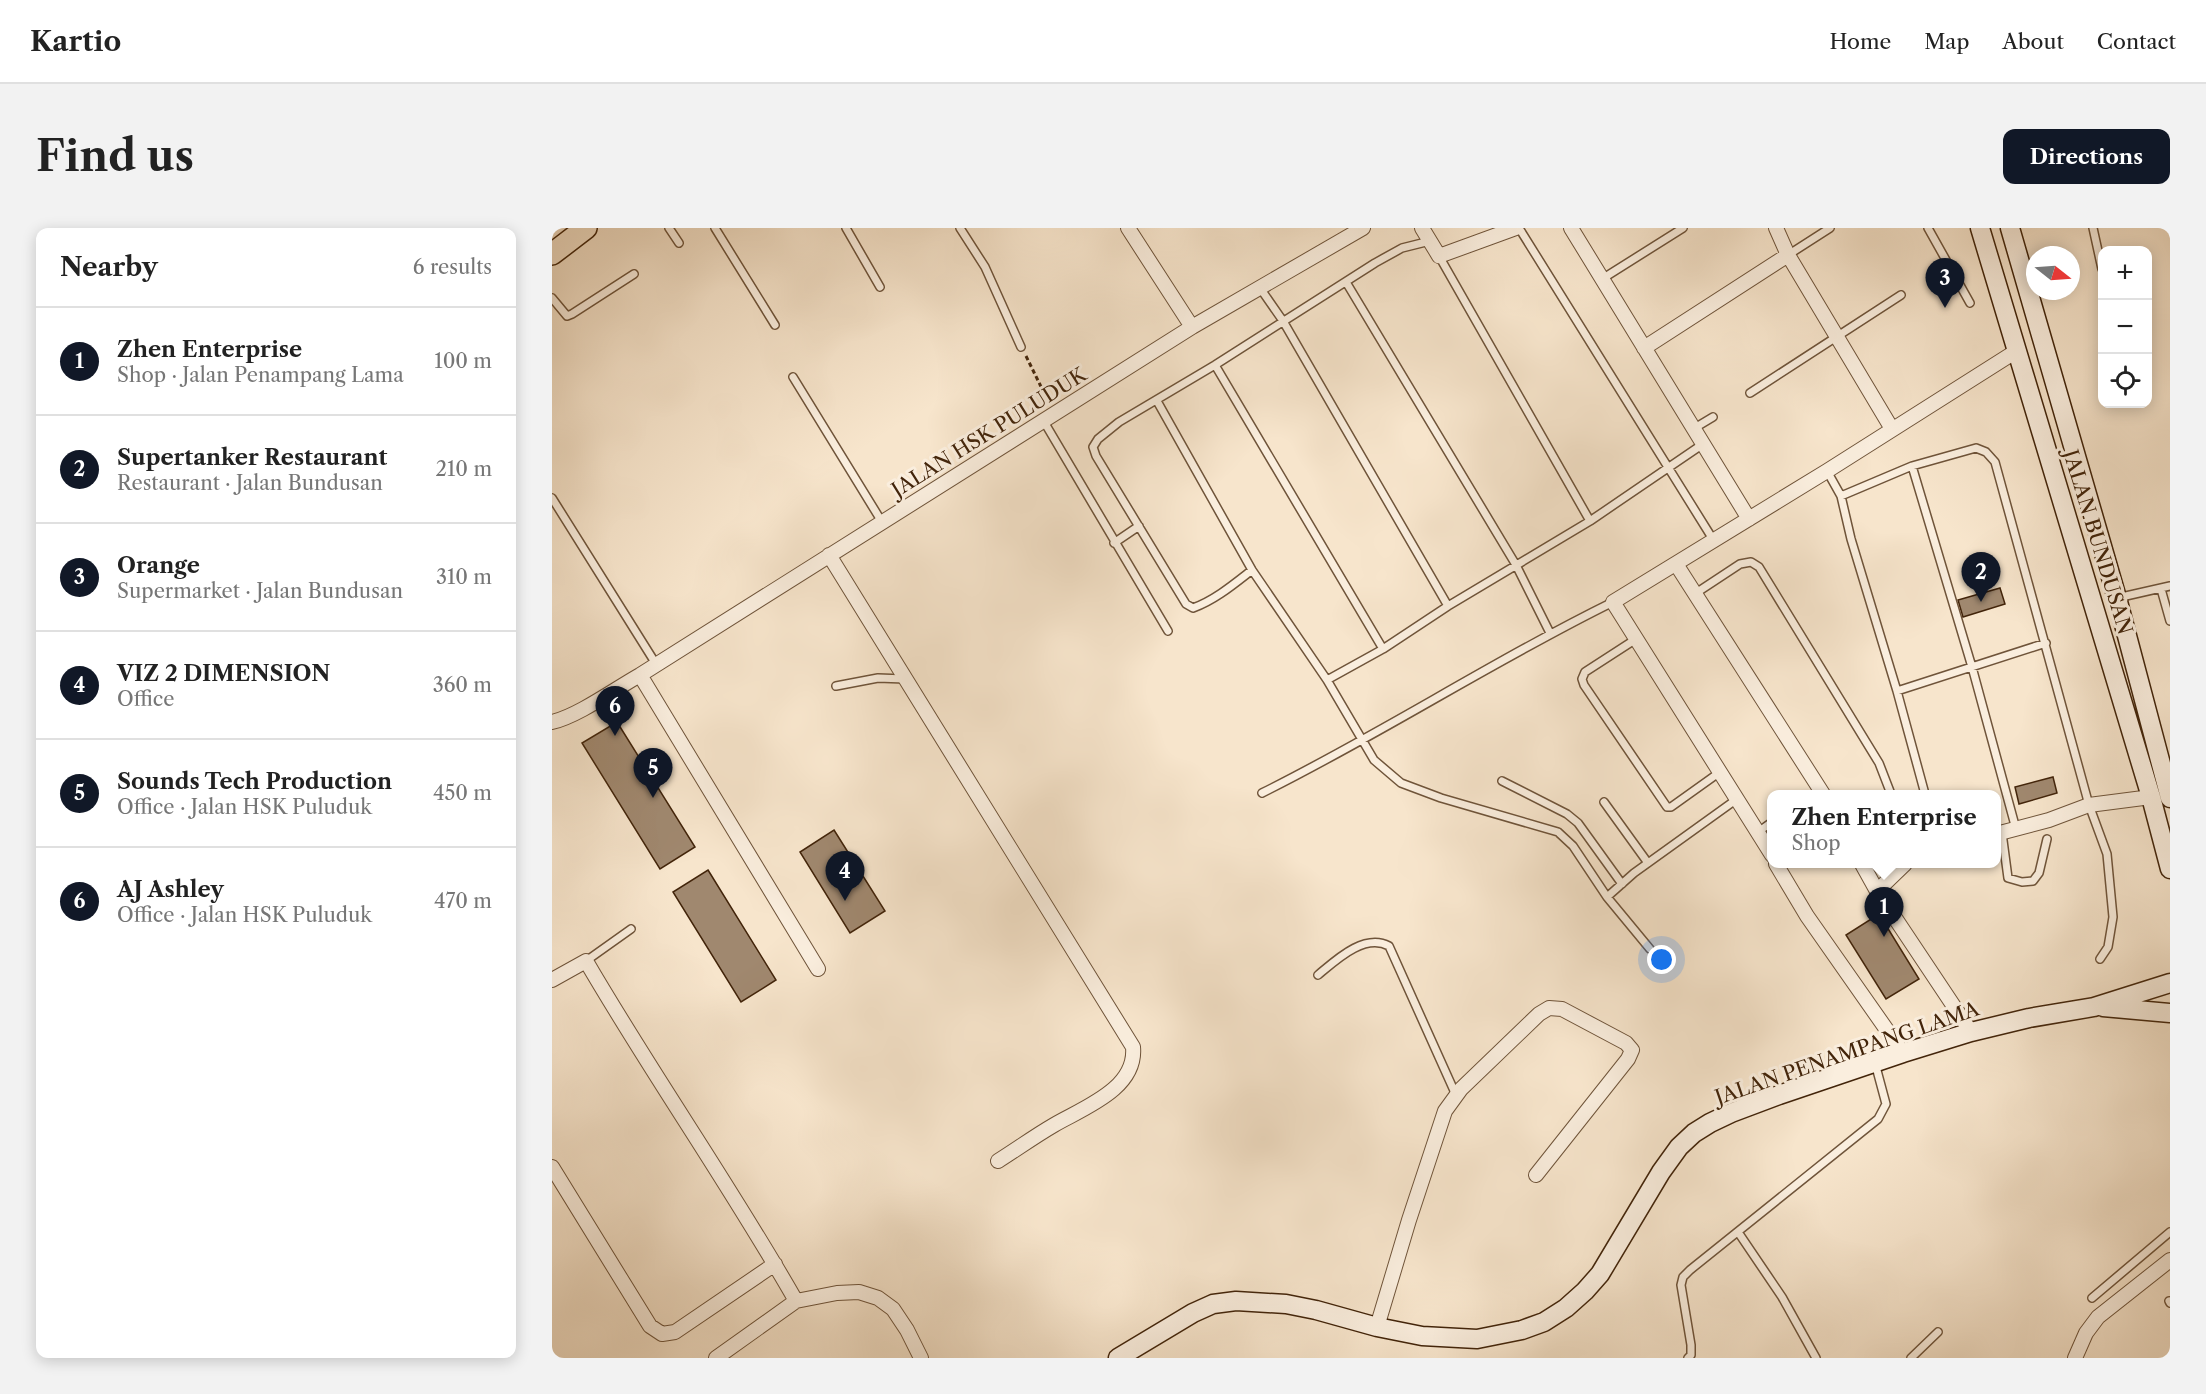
<!DOCTYPE html>
<meta charset="utf-8">
<style>
body{margin:0;font-family:"Libre Caslon Text",serif;background:#f2f2f2;color:#222}
.controls{position:absolute;right:18px;top:18px;display:grid;overflow:hidden;border-radius:12px;box-shadow:0 3px 15px #0003}
.controls button{width:54px;height:54px;display:grid;place-items:center;padding:0;border:0;border-bottom:2px solid #e0e0e0;background:#fff;color:#222;font:30px sans-serif}
.compass{position:absolute;left:1474px;top:18px;width:54px;height:54px;border-radius:50%;background:#fff;box-shadow:0 3px 15px #0003;rotate:107deg}
.you{position:absolute;left:1110px;top:732px;width:21px;height:21px;margin:-15px;border:4px solid #fff;border-radius:50%;background:#1a73e8;box-shadow:0 0 0 9px #1a73e833}
.badge{display:grid;place-items:center;width:39px;height:39px;border-radius:50%;background:#111827;color:#fff;font-size:20px;font-weight:700}
.pin{position:absolute;translate:-50% -50px;filter:drop-shadow(0 2px 3px #0008)}
.pin::after{content:'';position:absolute;top:32px;width:21px;height:18px;background:inherit;clip-path:polygon(0 0,100% 0,50% 100%)}
.popup{position:absolute;left:1215px;top:562px;width:234px;height:78px;box-sizing:border-box;display:grid;place-content:center;border-radius:12px;background:#fff;filter:drop-shadow(0 2px 4px #0005);font-size:20px;white-space:nowrap;color:#767676}
.popup b{font-size:22px;color:#222}
.popup::after{content:'';position:absolute;left:50%;top:100%;margin-left:-12px;border:12px solid transparent;border-top-color:#fff}
.list{margin:0;padding:0;list-style:none}
h2{display:flex;justify-content:space-between;align-items:center;height:78px;margin:0;padding:0 24px;font-size:26px}
h2 small{font-size:20px;font-weight:400;color:#767676}
.list li{display:grid;grid-template-columns:39px 1fr auto;gap:18px;align-items:center;box-sizing:border-box;height:108px;padding:0 24px;border-top:2px solid #e0e0e0}
.list b{display:block;font-size:22px;white-space:nowrap}
.list p{margin:0;font-size:20px;white-space:nowrap;color:#767676}
.list em{font-size:20px;font-style:normal;color:#767676}
.icon{flex:none;width:33px;height:33px;fill:none;stroke:currentColor;stroke-width:2;stroke-linecap:round;stroke-linejoin:round}
.map{position:relative;flex:none;width:1618px;height:1130px;overflow:hidden;border-radius:12px}
header{display:flex;align-items:center;gap:36px;box-sizing:border-box;height:84px;padding:0 30px;background:#fff;border-bottom:2px solid #e0e0e0}
header strong{font-size:28px}
nav{display:flex;gap:33px;margin-inline-start:auto;font-size:21px}
.intro{display:flex;align-items:center;justify-content:space-between;box-sizing:border-box;height:144px;padding:0 36px}
h1{margin:0;font-size:42px}
.button{padding:15px 27px;border-radius:12px;background:#111827;color:#fff;font-size:21px;font-weight:700}
main{display:flex;gap:36px;padding:0 36px}
aside{flex:1;background:#fff;border-radius:12px;box-shadow:0 3px 15px #0003}
.map>svg:first-child{display:block}
.building{fill:#a0886f;stroke:#42240a;stroke-width:1.5}
.lines{fill:none;stroke-linecap:round;stroke-linejoin:round}
.lane-casing{stroke:#6f543a;stroke-width:10}
.street-casing{stroke:#6f543a;stroke-width:16}
.secondary-casing{stroke:#42240a;stroke-width:21}
.primary-casing{stroke:#42240a;stroke-width:24}
.path{stroke:#42240a;stroke-width:3;stroke-dasharray:4.5 3;stroke-linecap:butt}
.lane{stroke:#faeede;stroke-width:7}
.street{stroke:#faeede;stroke-width:14}
.secondary{stroke:#faeede;stroke-width:18}
.primary{stroke:#f7e5cc;stroke-width:21}
.labels{text-anchor:middle;dominant-baseline:central;stroke-width:6;stroke-linejoin:round;paint-order:stroke}
.street-label{font-size:20px;fill:#42240a;stroke:#faeede}
</style>
<header>
<strong>Kartio</strong>
<nav><a>Home</a><a>Map</a><a>About</a><a>Contact</a></nav>
</header>
<div class="intro"><h1>Find us</h1><a class="button">Directions</a></div>
<main>
<aside>
<h2>Nearby<small>6 results</small></h2>
<ul class="list">
<li><span class="badge">1</span><div><b>Zhen Enterprise</b><p>Shop · Jalan Penampang Lama</p></div><em>100 m</em></li>
<li><span class="badge">2</span><div><b>Supertanker Restaurant</b><p>Restaurant · Jalan Bundusan</p></div><em>210 m</em></li>
<li><span class="badge">3</span><div><b>Orange</b><p>Supermarket · Jalan Bundusan</p></div><em>310 m</em></li>
<li><span class="badge">4</span><div><b>VIZ 2 DIMENSION</b><p>Office</p></div><em>360 m</em></li>
<li><span class="badge">5</span><div><b>Sounds Tech Production</b><p>Office · Jalan HSK Puluduk</p></div><em>450 m</em></li>
<li><span class="badge">6</span><div><b>AJ Ashley</b><p>Office · Jalan HSK Puluduk</p></div><em>470 m</em></li>
</ul>
</aside>
<div class="map">
<svg width="1618" height="1130" viewBox="0 0 1618 1130">
<rect width="100%" height="100%" fill="#f7e5cc"/>
<filter id="stains"><feTurbulence type="fractalNoise" baseFrequency=".00333" numOctaves="4"/><feColorMatrix values="0 0 0 0 .2 0 0 0 0 .09 0 0 0 0 .02 0 0 0 .5 -.17"/></filter>
<radialGradient id="worn" r=".72"><stop offset=".6" stop-color="#630" stop-opacity="0"/><stop offset="1" stop-color="#630" stop-opacity=".3"/></radialGradient>
<path class="building" d="M1448 360 1453 376 1411 389 1406 372Z
M65 494 143 619 108 641 30 515Z
M1501 549 1505 565 1467 576 1463 559Z
M282 602 333 683 298 705 248 624Z
M156 642 224 752 189 774 121 664Z
M1327 686 1367 751 1334 771 1294 707Z"/>
<g class="lines">
<defs>
<path id="lane" d="M117 0 127 15
M163 0 223 97
M294 0 328 59
M408 0 433 39 469 119
M967 0 1162 313
M1376 0 1418 75
M1541 0 1550 41
M1236 27 1278 0
M887 28 1038 293
M1379 49 1398 37
M1050 51 1131 0
M794 54 964 337 998 405
M708 60 731 93 896 378
M0 70 15 88 20 86 82 46
M663 137 831 421
M241 149 330 294
M1198 165 1349 67
M605 173 700 342 775 452 822 532 849 555 889 570 1006 604 1021 618 1055 669 1098 721
M491 192 616 403
M1141 201 1161 189
M1360 238 1420 439 1464 601
M1275 243 1289 268 1299 311 1345 463 1373 566
M1289 268 1360 238 1424 220 1434 224 1443 234 1537 577 1555 626 1561 689 1556 719 1548 731
M0 270 104 436
M562 315 587 298
M700 342C682 356 663 372 641 380L634 376 544 228 541 219 546 211 567 194 663 137 823 35 850 20 878 13
M1609 361 1618 393
M1144 365 1188 336 1199 334 1207 339 1327 535 1339 566
M1565 370 1618 358
M1084 411 1033 444 1030 451 1032 457 1115 579H1119L1168 544
M775 452 831 421 896 378 1038 293 1151 216
M284 458 326 450 353 451
M1345 463 1494 415
M950 553 1015 586 1026 595 1070 656
M710 565C829 506 941 433 1061 374
M1052 574 1096 635
M1206 604 1220 594
M1450 605 1456 650 1470 654 1481 653 1487 645 1495 611
M1055 669 1082 645 1185 571
M34 733 79 701
M766 747C784 732 812 705 837 718L904 867
M1186 1004 1230 1069 1264 1130
M1540 1070 1618 1004
M1617 1073 1618 1075
M1136 1130 1139 1127V1117L1129 1057 1131 1049 1138 1042 1326 891 1334 876 1323 835
M1359 1130 1386 1104"/>
<path id="street" d="M576 0 640 99
M870 0 887 28 964 0
M1019 0 1197 291
M1224 0 1236 27 1340 201
M1092 120 1236 27
M277 327 581 819C585 861 531 880 502 897 483 908 465 921 446 933
M1124 336 1271 566
M88 447 266 741
M0 494C26 488 63 461 88 447L640 99 811 0
M1444 606 1497 592 1537 577 1599 569
M1220 627 1061 374 1275 243 1466 122
M1224 636 1255 688 1351 825
M1310 636 1325 663 1419 804
M1325 663 1353 636
M0 752 34 733C101 848 178 957 244 1073
M0 939 98 1098 110 1106 123 1104 223 1036
M825 1099 857 992 893 883 909 861 987 786 997 780 1010 781 1074 815 1080 822 1076 831 984 947
M164 1130 244 1073 285 1065 307 1064 326 1070 341 1081 355 1102 369 1130
M1523 1130 1534 1105 1546 1089 1618 1032"/>
<path id="secondary" d="M1428 0 1599 569 1618 641
M1458 0 1565 370 1618 570
M1551 779 1618 785
M566 1130 641 1085 661 1076 684 1073 734 1076 764 1082 825 1099 870 1108 925 1111 970 1102 992 1094 1014 1080 1033 1063 1048 1046 1109 944 1127 919 1142 905 1158 895 1179 885 1227 867 1351 825 1419 804 1477 790 1542 779 1618 755"/>
<path id="primary" d="M0 26 34 0"/>
</defs>
<use href="#lane" class="lane-casing"/>
<use href="#street" class="street-casing"/>
<use href="#secondary" class="secondary-casing"/>
<use href="#primary" class="primary-casing"/>
<path class="path" d="M474 128 496 173"/>
<use href="#lane" class="lane"/>
<use href="#street" class="street"/>
<use href="#secondary" class="secondary"/>
<use href="#primary" class="primary"/>
</g>
<g class="labels">
<g class="street-label">
<text transform="translate(437 204) rotate(-32)">JALAN HSK PULUDUK</text>
<text transform="translate(1546 314) rotate(73)">JALAN BUNDUSAN</text>
<text transform="translate(1295 825) rotate(-19)">JALAN PENAMPANG LAMA</text>
</g>
</g>
<rect width="100%" height="100%" filter="url(#stains)"/>
<rect width="100%" height="100%" fill="url(#worn)"/>
</svg>
<div class="controls">
<button>+</button>
<button>−</button>
<button><svg class="icon" aria-label="locate" viewBox="0 0 24 24"><circle cx="12" cy="12" r="6"/><path d="M12 2v4M12 18v4M2 12h4M18 12h4"/></svg></button>
</div>
<svg class="compass" viewBox="-18 -18 36 36"><path d="M0-13l5 13h-10z" fill="#e53935"/><path d="M0 13l5-13h-10z" fill="#767676"/></svg>
<div class="you"></div>
<div class="pin badge" style="left:1332px;top:709px">1</div>
<div class="popup"><b>Zhen Enterprise</b>Shop</div>
<div class="pin badge" style="left:1429px;top:374px">2</div>
<div class="pin badge" style="left:1393px;top:80px">3</div>
<div class="pin badge" style="left:293px;top:673px">4</div>
<div class="pin badge" style="left:101px;top:570px">5</div>
<div class="pin badge" style="left:63px;top:508px">6</div>
</div>
</main>
